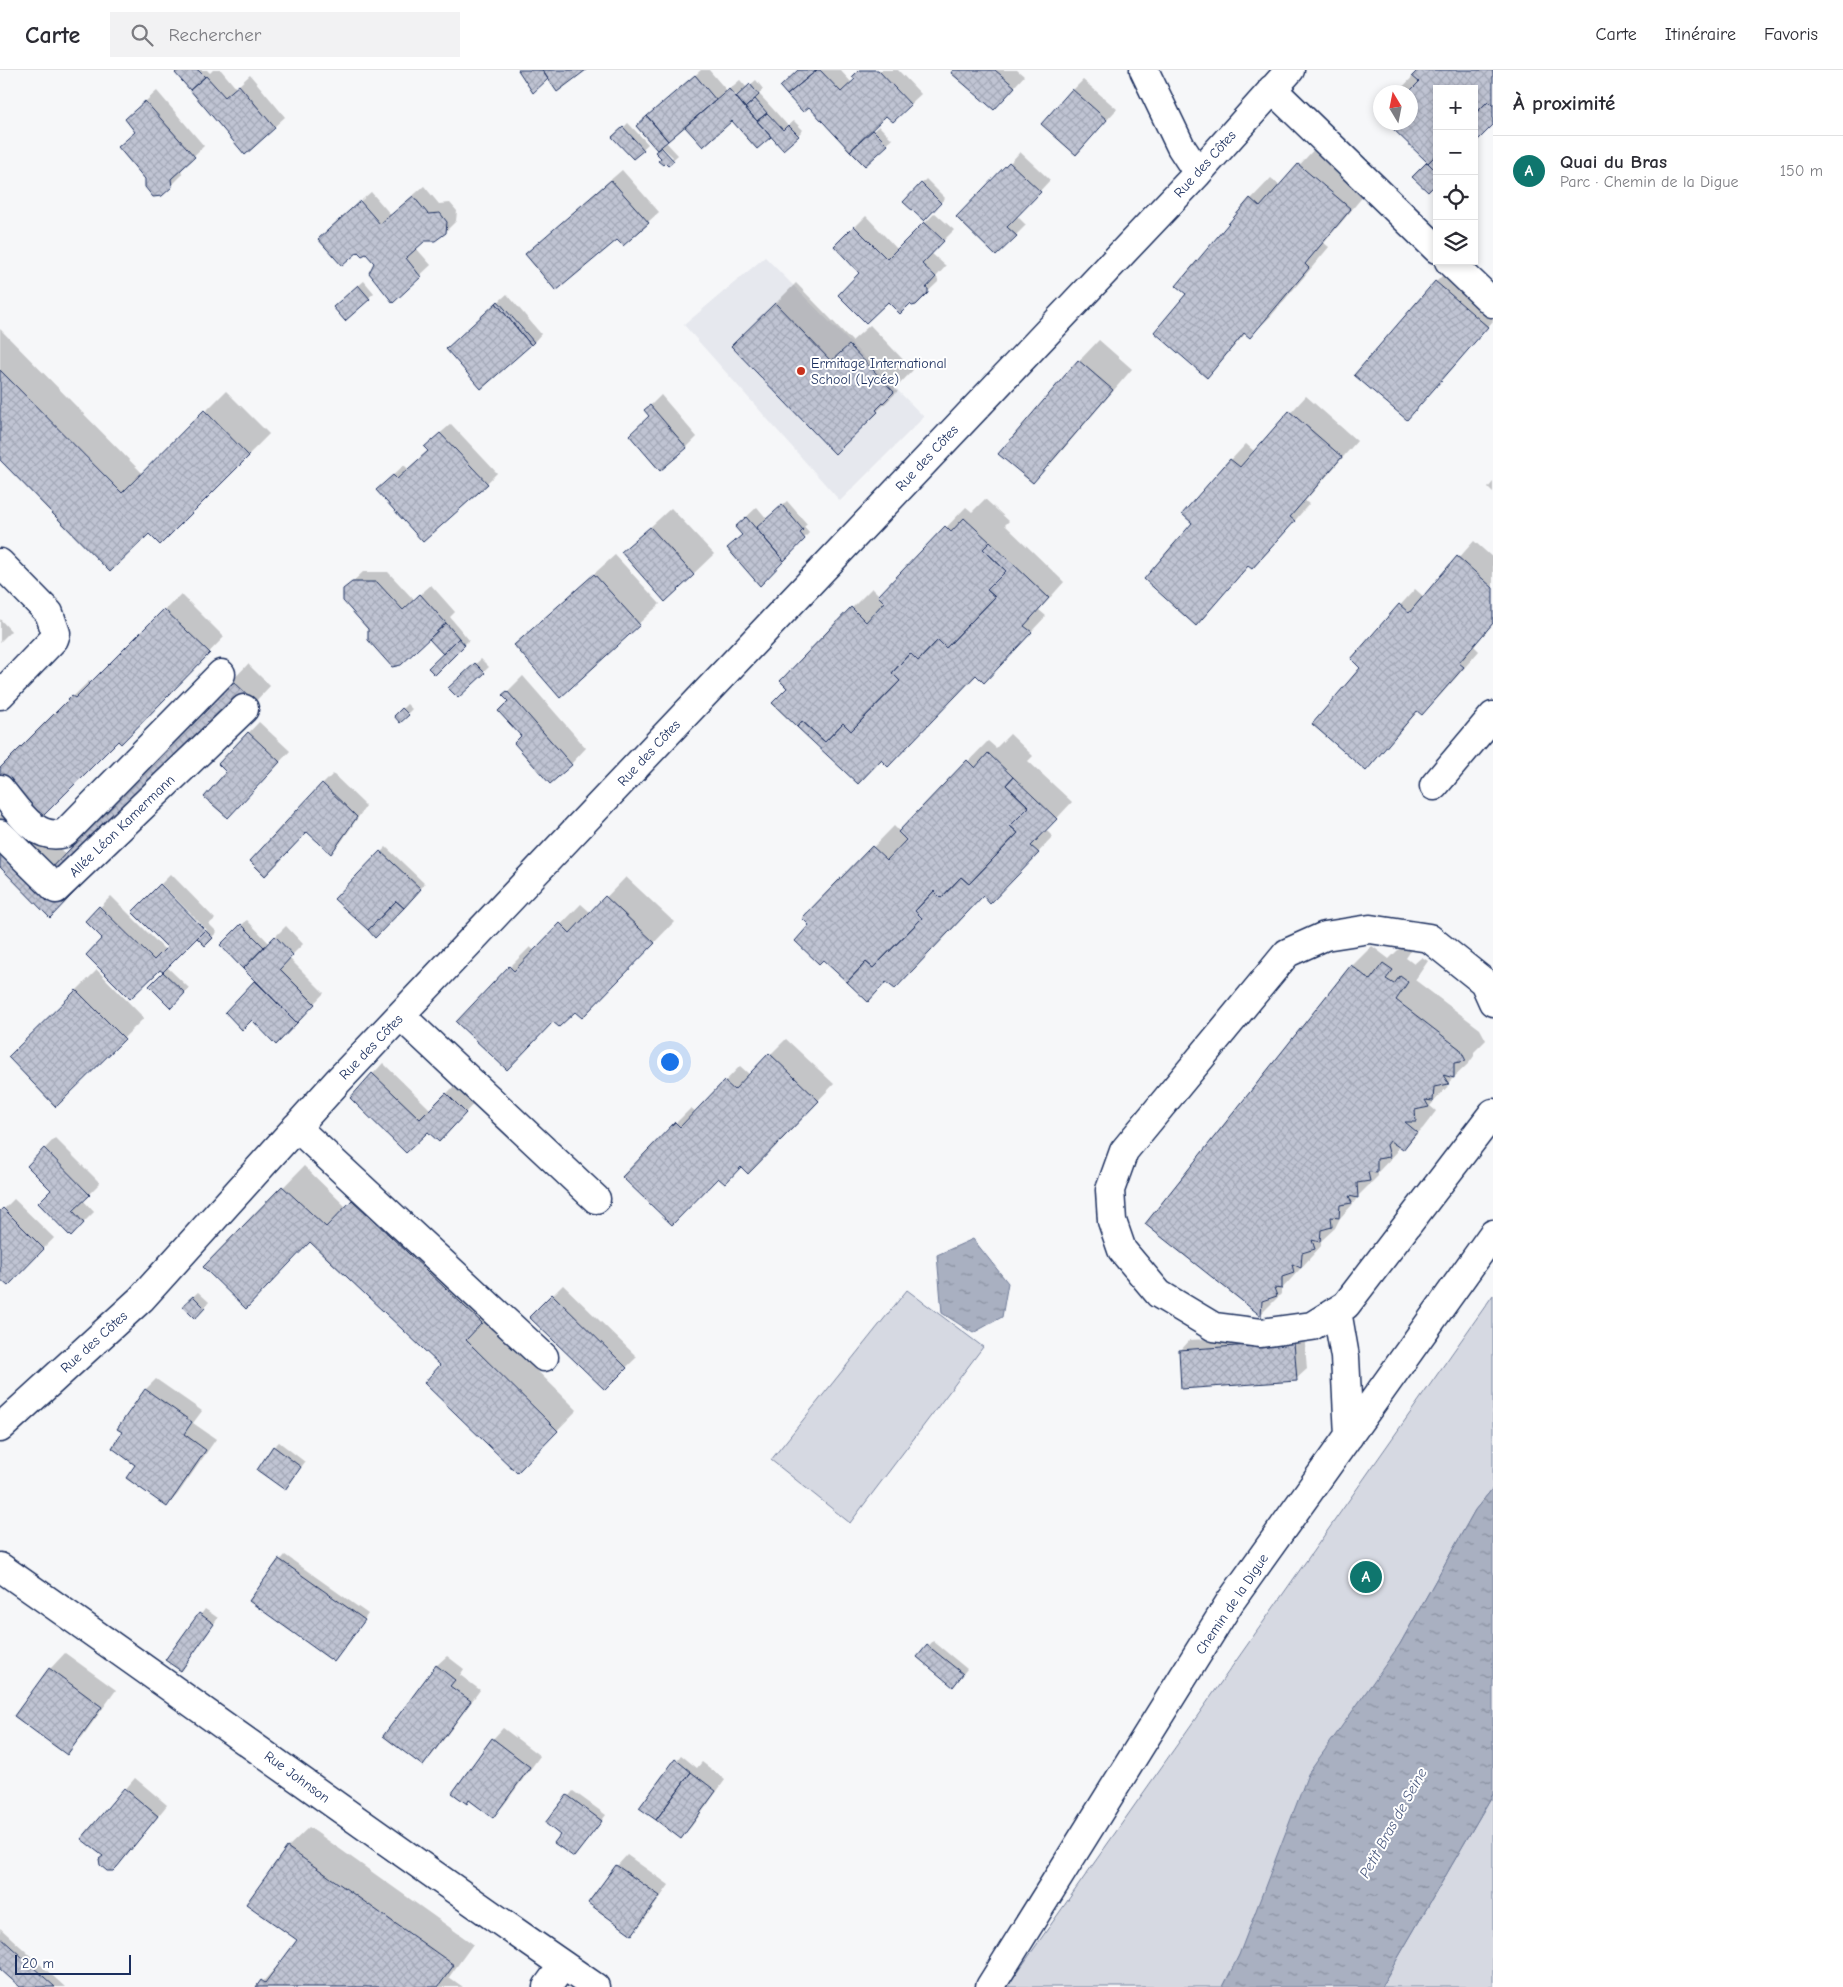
<!DOCTYPE html>
<html lang="fr">
<meta charset="utf-8">
<style>
body{margin:0;font-family:"Comic Neue",sans-serif;background:#f2f2f3;color:#2b2b33}
.controls{position:absolute;right:15px;top:15px;display:grid;overflow:hidden;border-radius:0px;box-shadow:0 2px 8px #0003}
.controls button{width:45px;height:45px;display:grid;place-items:center;padding:0;border:0;border-bottom:1px solid #e1e1e2;background:#fff;color:#2b2b33;font:25px sans-serif}
.compass{position:absolute;left:1373px;top:15px;width:45px;height:45px;border-radius:50%;background:#fff;box-shadow:0 2px 8px #0003;rotate:350deg}
.scale{position:absolute;left:15px;bottom:12px;width:116px;box-sizing:border-box;padding-left:5px;border:2px solid #1b2f5e;border-top:0;font-size:14px;line-height:18px;white-space:nowrap;color:#1b2f5e;-webkit-text-stroke:4px #fff;paint-order:stroke}
.you{position:absolute;left:669px;top:991px;width:18px;height:18px;margin:-12px;border:4px solid #fff;border-radius:50%;background:#1a73e8;box-shadow:0 0 0 8px #1a73e833}
.badge{display:grid;place-items:center;width:32px;height:32px;border-radius:50%;background:#0f766e;color:#fff;font-size:16px;font-weight:700}
.pin{position:absolute;translate:-50% -50%;border:2px solid #fff;box-shadow:0 1px 5px #0006}
.list{margin:0;padding:0;list-style:none}
h2{display:flex;justify-content:space-between;align-items:center;height:65px;margin:0;padding:0 20px;font-size:21px}
h2 small{font-size:16px;font-weight:400;color:#7c7c81}
.list li{display:grid;grid-template-columns:32px 1fr auto;gap:15px;align-items:center;box-sizing:border-box;height:70px;padding:0 20px;border-top:1px solid #e1e1e2}
.list b{display:block;font-size:19px;white-space:nowrap}
.list p{margin:0;font-size:16px;white-space:nowrap;color:#7c7c81}
.list em{font-size:16px;font-style:normal;color:#7c7c81}
.icon{flex:none;width:28px;height:28px;fill:none;stroke:currentColor;stroke-width:2;stroke-linecap:round;stroke-linejoin:round}
.map{position:relative;flex:none;width:1493px;height:1917px;overflow:hidden}
header{display:flex;align-items:center;gap:30px;box-sizing:border-box;height:70px;padding:0 25px;background:#fff;border-bottom:1px solid #e1e1e2}
header strong{font-size:24px}
nav{display:flex;gap:28px;margin-inline-start:auto;font-size:18px}
.search{width:350px;height:45px;background:#f2f2f3;display:flex;align-items:center;gap:12px;box-sizing:border-box;padding:0 18px;border-radius:0px;color:#7c7c81;font-size:19px}
main{display:flex}
aside{flex:1;background:#fff}
.map>svg:first-child{display:block}
.built{fill:#e6e8ee}
.green{fill:#d6d9e2;stroke:#7884a0}
.water{fill:url(#water-ripples);stroke:#707c99}
.shadow{fill:#0003;fill-rule:evenodd}
.building{fill:url(#building-cross-hatch);stroke:#1b2f5e}
.lines{fill:none;stroke-linecap:round;stroke-linejoin:round}
.minor-casing{stroke:#1b2f5e;stroke-width:31}
.minor{stroke:#fff;stroke-width:28}
.poi-dot{fill:#c8321e;stroke:#fff;stroke-width:2}
.labels{text-anchor:middle;dominant-baseline:central;stroke-width:4;stroke-linejoin:round;paint-order:stroke}
.street-label{font-size:14px;fill:#1b2f5e;stroke:#fff}
.poi-label{font-size:14px;fill:#1b2f5e;stroke:#fff;text-anchor:start}
.water-label{font-size:15px;font-style:italic;fill:#4d5c81;stroke:#fff}
</style>
<header>
<strong>Carte</strong>
<div class="search"><svg class="icon" aria-label="search" viewBox="0 0 24 24"><circle cx="10" cy="10" r="6"/><path d="M15 15l6 6"/></svg>Rechercher</div>
<nav><a>Carte</a><a>Itinéraire</a><a>Favoris</a></nav>
</header>
<main>
<div class="map">
<svg width="1493" height="1917" viewBox="0 0 1493 1917">
<defs>
<pattern id="water-ripples" width="26" height="14" patternUnits="userSpaceOnUse" patternTransform="scale(1.25)"><rect width="26" height="14" fill="#a9b0c1"/><path d="M2 4q2-2 4 0t4 0M15 11q2-2 4 0t4 0" fill="none" stroke="#8990a0"/></pattern>
<pattern id="building-cross-hatch" width="8" height="8" patternUnits="userSpaceOnUse" patternTransform="scale(1.25)"><rect width="8" height="8" fill="#c0c4d3"/><path d="M0 0l8 8M0 8l8-8" fill="none" stroke="#a4a9b8"/></pattern>
</defs>
<rect width="100%" height="100%" fill="#f6f7f9"/>
<filter id="ink" filterUnits="userSpaceOnUse"><feTurbulence type="fractalNoise" baseFrequency=".02" numOctaves="2"/><feDisplacementMap in="SourceGraphic" scale="10" xChannelSelector="R" yChannelSelector="G"/><feConvolveMatrix kernelMatrix="1 2 1 2 8 2 1 2 1" color-interpolation-filters="sRGB"/></filter>
<g filter="url(#ink)">
<path class="built" d="M765 187 924 347 840 431 684 255Z"/>
<path class="green" d="M907 1220 983 1277 850 1453 771 1390Z
M1493 1225V1418L1475 1440 1400 1574 1223 1917H1007Z
M1493 1724V1917H1381Z"/>
<path class="water" d="M973 1169 1008 1213 1002 1247 973 1263 942 1243 937 1185Z
M1493 1418V1724L1381 1917H1223L1239 1885 1308 1704 1400 1574 1475 1440Z"/>
<path class="shadow" d="M174 0H207L210 3 213 0H221L236 18 250 5 285 47 245 83Z
M701 0H709L727 21 740 10 747 18 756 10 763 19 759 24 772 38 788 56 794 51 803 60 798 65H771L757 78 732 49 703 75 685 55 665 71 678 85 668 94 638 56ZM735 24 770 64 768 65 733 26ZM663 78 673 87 671 89 661 79Z
M800 0H840L852 13 857 8 861 0H898L921 24 893 50 886 44 861 69 863 70 879 56 892 69 865 95 810 36Z
M955 0H1017L1024 6 1004 28Z
M1419 0H1493V54L1474 19H1437V111L1414 106 1428 92 1410 52V22H1398Z
M1083 10 1117 39 1086 73 1073 20Z
M157 21 204 76 181 98 182 105 171 116 147 108 137 61V39Z
M628 53 648 74 633 88 614 67Z
M1319 74 1370 118 1324 173 1329 177 1271 246 1250 266 1246 263 1207 306 1188 224 1178 215 1251 129 1271 108 1280 116Z
M1020 82 1050 110 1017 146 1026 155 996 185 1010 93Z
M622 100 659 142 648 152 617 168 537 174Z
M926 109 945 128 924 150 905 132Z
M424 116 439 134 450 133 457 141 456 151 445 162 425 170 416 178 431 195 393 231 375 193 366 182 330 158 371 122 391 145Z
M935 143 954 160 931 183 946 196 936 207 938 209V212L915 234 861 203 836 176 866 146 898 180Z
M1451 197 1493 233V251L1407 349 1436 212Z
M364 211 374 223 345 249 340 232Z
M796 213 852 271 870 255 913 300 895 319 898 321 835 382 733 276Z
M507 224 541 264 534 272 458 269Z
M0 259 143 404 226 321 269 364 160 474 149 462 0 388Z
M1099 270 1132 299 1053 391 1033 411 1079 291Z
M661 325 697 367 686 378 646 340Z
M1306 326 1357 371 1305 431 1309 434 1268 482 1252 498 1249 495 1196 554 1231 390 1246 374 1255 382Z
M451 354 497 403 487 413 388 410 404 395 408 399 429 380 436 367Z
M1493 412V423L1488 418Z
M985 429 1009 451 1005 455 1064 512 1039 540 1046 546 999 596 976 604 788 617 852 538 872 518 880 526 966 437 972 442Z
M787 431 807 454 804 457 809 463 770 504 736 457 757 437 767 449Z
M671 438 714 484 665 531 623 482Z
M1474 471 1493 488V554L1474 576 1479 581 1438 628 1422 643 1419 640 1366 699 1362 598 1352 589 1415 519 1424 527Z
M615 485 660 534 560 626 515 575Z
M363 502H388L414 530 431 515 455 542 450 547 469 570 435 603 444 584 442 558 440 557 370 559 344 520Z
M181 524 224 567 121 672 118 669 0 703V699L89 611 91 613Z
M0 549 11 561 0 572Z
M481 589 489 597 458 626 450 618Z
M248 594 270 616 66 831 0 795V718L66 785Z
M523 606 586 678 571 694 523 666 510 631 504 625Z
M407 634 412 639 400 651 395 646Z
M259 652 290 681 238 736 228 702 219 694Z
M1010 664 1033 686 1028 691 1072 732 1046 760 1053 767 1006 816 983 825 811 855 804 848 894 756 900 762 988 671 996 678Z
M333 704 366 736 341 772 331 783 307 761 323 714Z
M386 777 425 814 375 866 336 829Z
M171 804 215 849 209 854 217 862 205 874 197 866 167 897 189 918 171 936 151 916 165 902 104 868 87 851 111 826 165 880 205 862 207 860 161 814Z
M626 807 674 852 603 926 575 940 559 956 510 897 530 877 535 881 581 834 591 843Z
M247 850 269 873 286 856 303 874 289 888 324 923 276 973 257 910 222 875Z
M1405 873 1412 879 1406 888 1414 894 1422 887 1428 891 1415 910 1480 959 1486 970 1474 982V986L1469 993 1447 1014 1448 1016 1430 1036 1436 1041 1423 1058 1402 1079 1399 1076 1397 1079V1082L1378 1102V1106L1359 1125 1352 1135 1340 1148 1335 1158 1321 1171V1176L1281 1220V1224L1261 1244 1147 1154 1352 896 1372 876 1389 889Z
M97 900 144 948 56 1035 10 987Z
M786 969 834 1014 764 1087 718 1106 676 1053 691 1038 696 1042 740 996 750 1005Z
M383 993 431 1040 457 1013 476 1031 449 1060H428L351 1028Z
M55 1068 100 1113 83 1130 94 1142 71 1165 52 1120 28 1096Z
M304 1096 346 1137 373 1110 485 1249 577 1340 537 1381 441 1295 311 1170 205 1197Z
M14 1129 54 1168 8 1215 0 1207V1143Z
M563 1215 637 1287 605 1318 531 1247Z
M198 1222 209 1232 195 1247 183 1236Z
M1304 1263 1307 1299 1296 1309 1180 1281 1190 1270Z
M156 1309 202 1341 193 1353 216 1369 177 1425 166 1436 137 1395 124 1362 119 1359 146 1319Z
M279 1372 305 1392 285 1419 274 1377Z
M285 1485 368 1544 338 1585 250 1530Z
M205 1539 218 1548 181 1599 167 1590Z
M933 1571 967 1599 958 1610 919 1587Z
M65 1583 116 1620 82 1667 66 1683 50 1599Z
M447 1586 464 1599 460 1605 480 1620 433 1684 423 1694 436 1596Z
M503 1658 540 1686 503 1736 493 1746V1669Z
M681 1685 697 1698 702 1692 725 1710 691 1757 681 1767 640 1737Z
M135 1708 167 1735 127 1785 116 1797 83 1769Z
M573 1721 606 1745 579 1780 547 1753Z
M309 1757 473 1874 449 1907 463 1917H258L282 1891 299 1870 248 1833 288 1777Z
M627 1785 669 1815 642 1853 632 1864 617 1796Z
M0 1858 65 1917H21L0 1898Z"/>
<path class="building" d="M178 0H198L205 7 190 20 175 3Z
M518 0H542L548 9 533 23Z
M542 0H586L557 22Z
M798 0H817L787 25 780 17Z
M817 0H820L841 22 855 9 852 7 859 0H878L911 35 893 52 886 46 850 81 809 37 803 42 787 25Z
M953 0H995L1015 17 994 40 951 3Z
M1418 0H1493V36L1488 31 1474 45V19H1437V84L1428 93 1386 52H1410L1409 22 1419 12 1412 6Z
M695 5 716 30 668 71 647 46Z
M206 6 225 27 239 15 275 58 245 85 190 20Z
M750 14 759 25 745 38 736 27Z
M729 19 771 67 757 79 732 51 703 77 685 57Z
M1072 19 1107 50 1076 85 1041 54Z
M755 29 767 43 757 51 745 38Z
M145 31 195 87 171 109 172 117 162 126 153 127 145 117V109L118 77 135 62 125 49Z
M1488 31 1493 36V55L1474 74V45Z
M767 43 783 60 788 55 799 66 783 80 757 51Z
M647 46 668 71 657 80 636 56Z
M623 57 644 80 633 89 612 67Z
M873 60 888 75 865 96 850 81Z
M661 77 674 91 668 96 665 93 663 95 658 91 661 88 655 82Z
M1437 84V102L1428 93Z
M1009 92 1041 122 1007 157 1017 166 996 186 956 147Z
M1427 92 1437 102V113L1428 122 1412 107Z
M1298 94 1351 139 1305 194 1309 198 1250 268 1244 263 1207 308 1154 262 1186 224 1176 216 1250 128 1260 137Z
M611 110 649 153 623 176 617 170 556 221 525 184Z
M921 113 941 133 924 151 903 132Z
M413 126 428 144 440 143 447 152 446 163 435 171H425L406 188 421 207 393 233 369 203 374 193 366 184 362 186 358 182 342 196 318 169 360 131 380 154Z
M924 152 944 171 922 194 936 207 926 218 928 219V223L916 235 912 236 910 234 900 244 888 232 866 253 838 225 859 203 834 176 854 156 887 189Z
M1435 211 1488 257 1407 350 1354 305Z
M358 215 370 229 345 251 333 237Z
M498 231 534 272 531 275 496 233Z
M496 233 531 275 481 319 446 279Z
M775 233 831 291 849 275 894 322 876 340 878 342 835 384 731 276Z
M1078 290 1113 320 1033 413 998 384Z
M0 300 122 423 204 340 249 386 160 475 149 464 110 502 0 390Z
M650 335 687 378 660 401 629 365 649 346 644 340Z
M1289 341 1342 387 1290 447 1295 451 1252 499 1248 496 1196 556 1144 509 1192 453 1182 444 1230 389 1240 397Z
M440 363 488 414 423 472 376 420 393 405 397 409 428 381 424 377Z
M782 435 803 460 800 463 805 469 784 491 756 458Z
M746 447 784 491 760 516 727 478 742 465 735 457Z
M964 448 990 472 983 479 1006 501 987 520 995 527 946 578 938 570 918 591 910 583 892 603 900 611 851 661 843 653 825 672 802 651 797 657 772 633 787 618 780 611 851 537 866 552 884 532 878 526 945 456 951 462Z
M650 457 694 505 665 532 621 482Z
M990 472 1049 528 1024 556 1032 562 984 613 976 605 888 697 881 690 858 714 797 657 802 651 825 672 843 653 851 661 900 611 892 603 910 583 918 591 938 570 946 578 995 527 987 520 1006 501 983 479Z
M1457 486 1493 518V553L1459 593 1464 597 1422 645 1417 641 1366 701 1312 654 1360 598 1351 589 1399 534 1409 543Z
M594 504 640 555 560 628 514 575Z
M352 512H377L403 540 420 524 446 553 401 595 392 597 368 570V559L343 531V519Z
M164 539 210 583 121 674 118 671 43 746 0 705V698L72 626 75 628Z
M446 553 459 568 443 584 429 569Z
M459 568 465 575 435 605 428 598Z
M475 593 485 603 458 628 448 618Z
M231 609 255 632 50 848 0 797V749L50 800Z
M507 621 572 695 550 714 514 673 521 666 498 641 508 631 502 625Z
M402 638 409 645 400 653 394 646Z
M248 662 280 692 228 748 204 727 226 702 218 694Z
M988 683 1013 707 1006 715 1029 737 1010 756 1018 763 969 814 961 807 941 828 934 821 915 841 922 848 873 898 866 892 847 912 823 890 819 894 795 871 809 855 802 848 872 776 887 790 906 770 898 762 967 690 975 698Z
M1013 707 1057 749 1031 776 1039 783 990 834 983 826 895 919 886 912 868 932 847 912 866 892 873 898 922 848 915 841 934 821 941 828 961 807 969 814 1018 763 1010 756 1029 737 1006 715Z
M322 713 357 747 331 784 307 762 265 806 250 791Z
M380 781 421 819 404 838 396 831 368 860 334 829Z
M160 814 205 860 163 902 160 900 130 929 86 885 102 868 85 851 99 836 154 890 167 877 132 842Z
M605 826 655 873 582 948 575 942 559 957 553 952 507 1000 456 952 509 896 514 901 560 853 570 863Z
M396 831 404 838 375 868 368 860Z
M241 854 264 877 243 899 220 875Z
M205 860 213 868 205 876 197 868Z
M275 866 293 885 280 899 315 934 297 953 243 899Z
M1383 893 1393 900 1386 909 1394 914 1400 906 1408 912 1396 930 1460 979 1466 991 1454 993V1008L1443 1005 1449 1014 1434 1017 1433 1031 1425 1030 1429 1037 1415 1040 1416 1052H1405L1417 1062 1403 1080 1390 1071 1387 1075 1390 1087 1377 1089V1103L1368 1102 1370 1111 1357 1113 1358 1128 1349 1126 1352 1133 1340 1135 1339 1148 1331 1147 1332 1157 1321 1160 1320 1172 1312 1170 1315 1179 1302 1183 1301 1198 1292 1194 1294 1203 1282 1207V1219L1274 1218 1277 1226 1262 1231 1261 1246 1145 1154 1351 895 1370 910Z
M163 902 185 923 171 938 149 916Z
M255 910 297 953 276 975 252 950 242 960 225 942Z
M76 920 125 969 56 1037 8 987Z
M769 983 819 1031 748 1104 741 1097 725 1114 718 1108 672 1155 622 1107 675 1052 680 1057 724 1011 734 1020Z
M372 1003 420 1049 446 1023 466 1043 439 1072 428 1062 406 1083 350 1028Z
M44 1078 90 1125 73 1141 84 1153 71 1167 38 1133 51 1120 27 1096Z
M282 1116 326 1157 352 1130 482 1253 466 1270 558 1361 517 1403 424 1313 440 1295 310 1172 246 1239 203 1197Z
M3 1138 44 1179 8 1216 0 1209V1141Z
M552 1224 627 1298 605 1320 529 1247Z
M193 1226 205 1238 195 1249 182 1236Z
M1294 1272 1297 1311 1181 1319 1179 1280Z
M145 1319 192 1352 184 1364 206 1380 167 1437 126 1408 135 1395 112 1378 122 1362 117 1359Z
M273 1376 301 1397 285 1420 257 1400Z
M279 1489 365 1550 334 1592 249 1531Z
M199 1543 214 1554 181 1601 165 1590Z
M927 1575 963 1604 953 1617 917 1587Z
M436 1595 455 1610 450 1616 471 1631 423 1696 383 1666Z
M49 1598 102 1637 67 1685 14 1646Z
M492 1668 530 1697 493 1748 469 1730 467 1734 452 1723Z
M675 1689 691 1702 656 1750 639 1738Z
M691 1702 716 1721 681 1769 656 1750Z
M124 1718 158 1746 117 1797 113 1801H107L100 1795 99 1789 103 1786 81 1769Z
M567 1725 602 1751 574 1787 554 1773 560 1765 545 1753Z
M287 1777 454 1895 438 1917H256L261 1910 265 1913 297 1870 246 1834Z
M616 1795 660 1826 632 1865 588 1833Z
M0 1867 55 1917H20L0 1899Z"/>
<g class="lines">
<defs>
<path id="minor" d="M1144 0 1181 77 1198 103
M1272 19 1437 179
M1449 191 1493 233
M0 493 49 543 56 563 54 569 0 625
M1434 716 1493 646
M0 719C17 739 35 772 65 763L221 604
M0 764 56 819 244 639
M1493 932 1484 912 1429 868 1370 859 1325 866 1287 883 1124 1081 1110 1120 1112 1151 1122 1180 1159 1224 1214 1257 1261 1263 1312 1256 1346 1235 1493 1043
M401 946 596 1129
M296 1057 544 1287
M1337 1241 1345 1287 1349 1366
M0 1358 141 1229 337 1012 1198 103 1290 0
M0 1497C199 1636 395 1780 595 1917
M547 1917 563 1895
M990 1917 1230 1532 1493 1164"/>
</defs>
<use href="#minor" class="minor-casing"/>
<use href="#minor" class="minor"/>
</g>
</g>
<circle class="poi-dot" cx="801" cy="301" r="5"/>
<g class="labels">
<g class="street-label">
<text transform="translate(1205 94) rotate(-48)">Rue des Côtes</text>
<text transform="translate(927 388) rotate(-47)">Rue des Côtes</text>
<text transform="translate(649 683) rotate(-47)">Rue des Côtes</text>
<text transform="translate(122 756) rotate(-44)">Allée Léon Kamermann</text>
<text transform="translate(371 977) rotate(-46)">Rue des Côtes</text>
<text transform="translate(94 1272) rotate(-42)">Rue des Côtes</text>
<text transform="translate(1232 1534) rotate(-56)">Chemin de la Digue</text>
<text transform="translate(297 1707) rotate(36)">Rue Johnson</text>
</g>
<g class="poi-label">
<text x="811" y="293">Ermitage International<tspan x="811" dy="16">School (Lycée)</tspan></text>
</g>
<g class="water-label">
<text transform="translate(1393 1753) rotate(-61)">Petit Bras de Seine</text>
</g>
</g>
</svg>
<div class="controls">
<button>+</button>
<button>−</button>
<button><svg class="icon" aria-label="locate" viewBox="0 0 24 24"><circle cx="12" cy="12" r="6"/><path d="M12 2v4M12 18v4M2 12h4M18 12h4"/></svg></button>
<button><svg class="icon" aria-label="layers" viewBox="0 0 24 24"><path d="M12 4l9 5-9 5-9-5zM3 14l9 5 9-5"/></svg></button>
</div>
<svg class="compass" viewBox="-18 -18 36 36"><path d="M0-13l5 13h-10z" fill="#e53935"/><path d="M0 13l5-13h-10z" fill="#7c7c81"/></svg>
<div class="scale">20 m</div>
<div class="you"></div>
<div class="pin badge" style="left:1366px;top:1507px">A</div>
</div>
<aside>
<h2>À proximité<small></small></h2>
<ul class="list">
<li><span class="badge">A</span><div><b>Quai du Bras</b><p>Parc · Chemin de la Digue</p></div><em>150 m</em></li>
</ul>
</aside>
</main>
